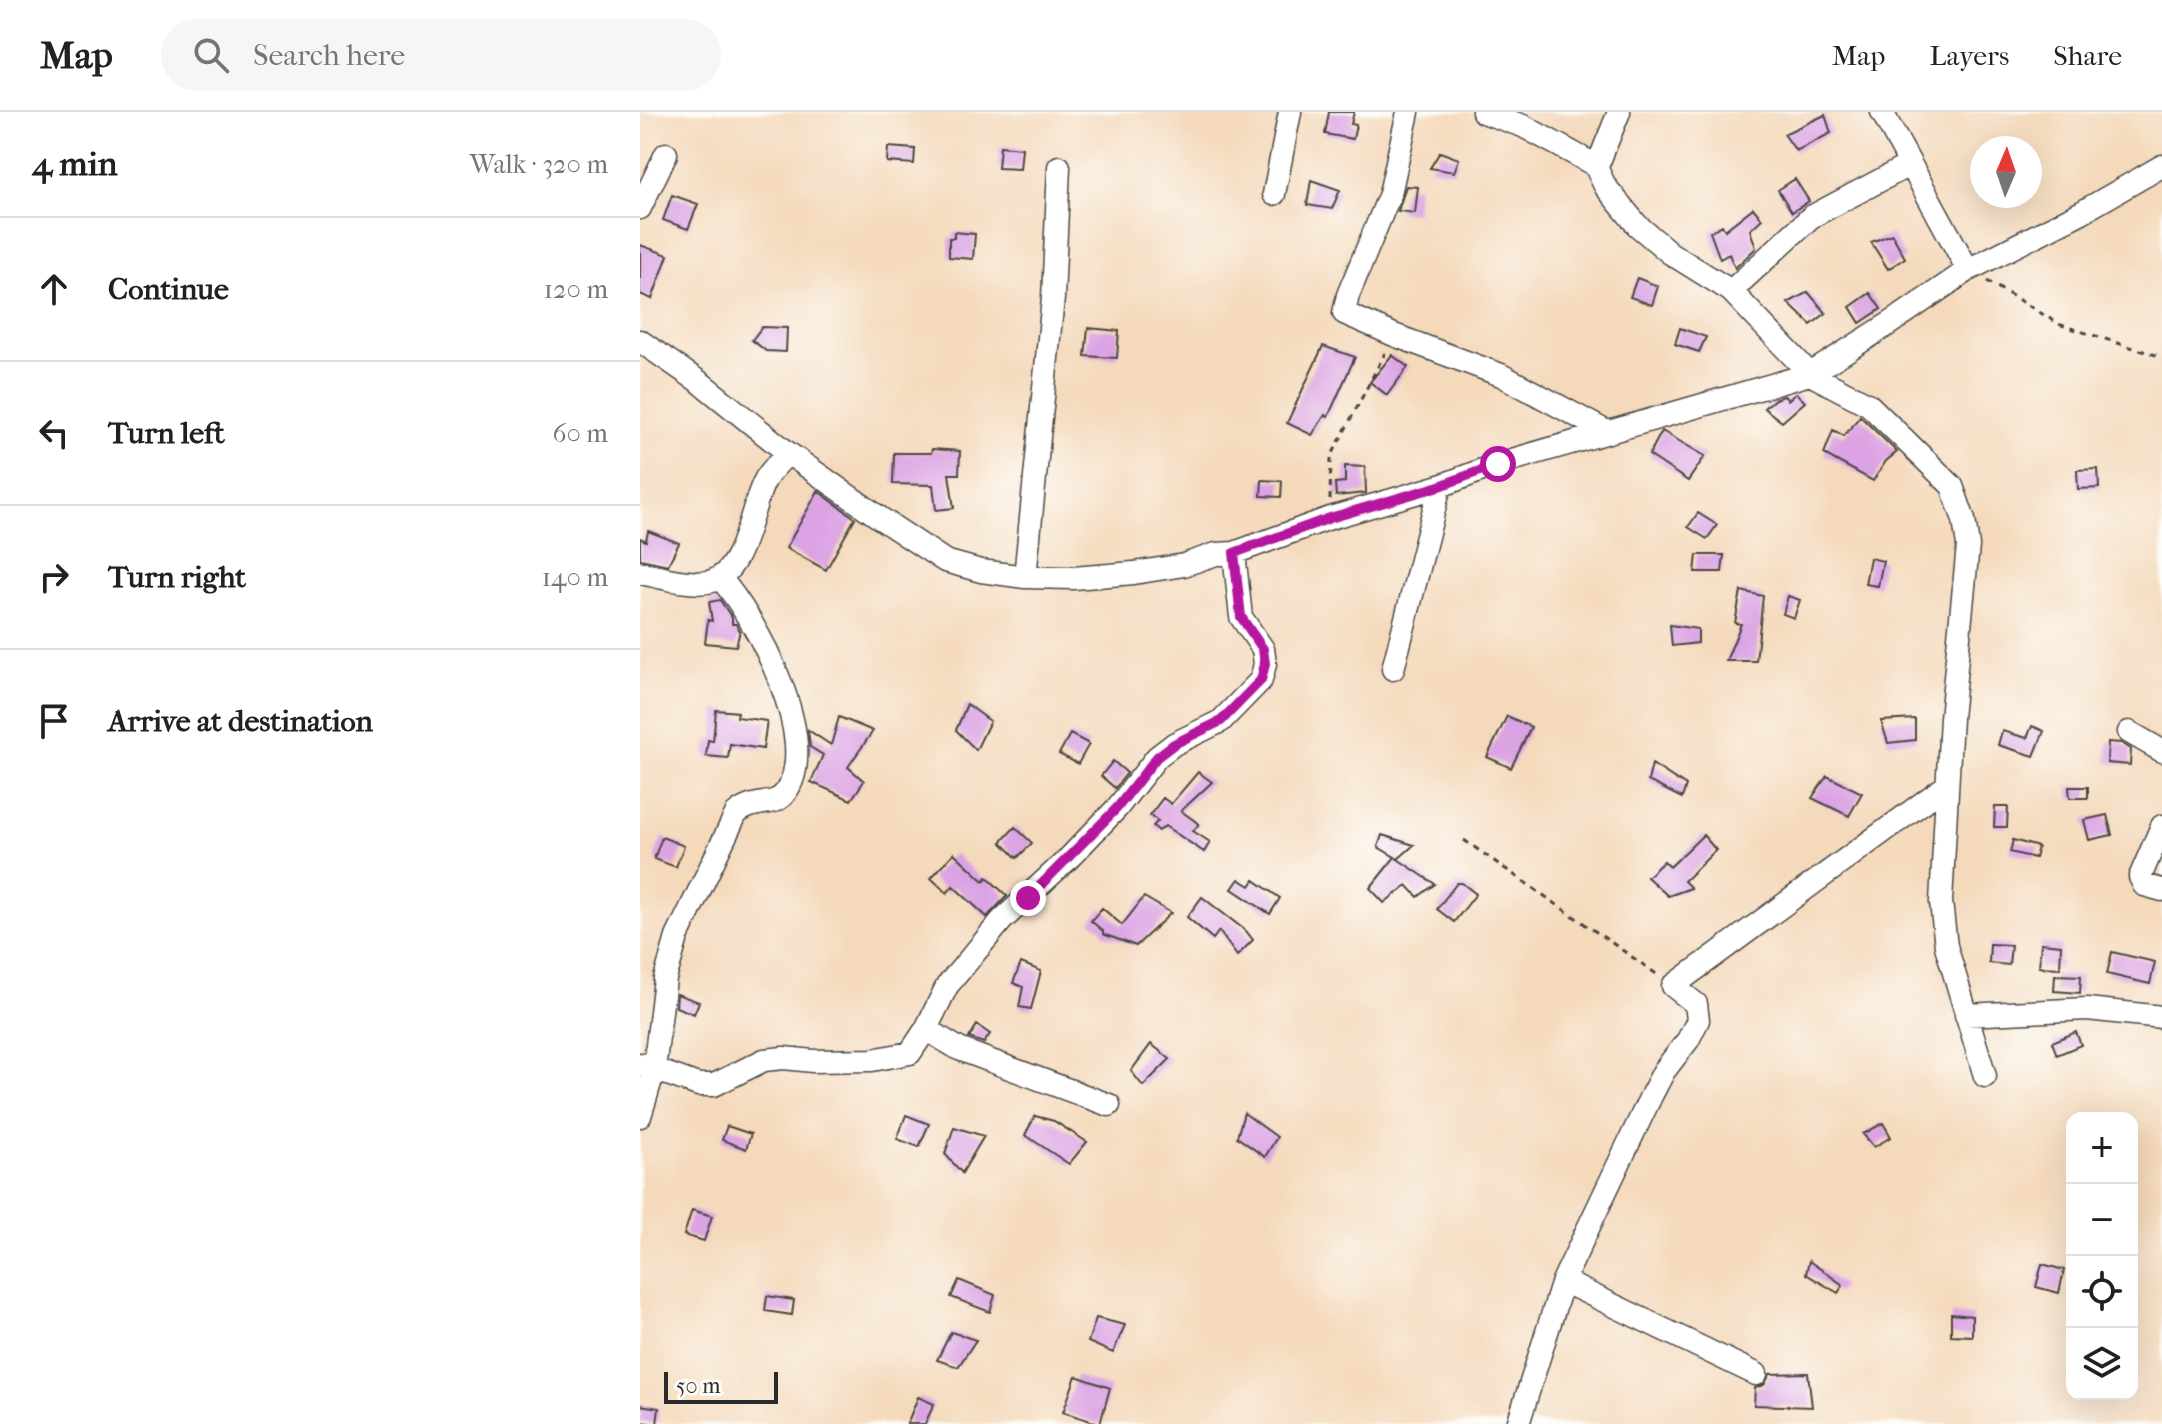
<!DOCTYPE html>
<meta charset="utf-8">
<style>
body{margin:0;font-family:"IM FELL French Canon",serif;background:#f6f6f6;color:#202124}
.controls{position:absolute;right:24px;bottom:24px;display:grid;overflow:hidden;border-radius:16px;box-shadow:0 8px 32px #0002}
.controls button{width:72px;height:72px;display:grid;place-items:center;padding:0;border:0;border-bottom:2px solid #e0e0e0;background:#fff;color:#202124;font:40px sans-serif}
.compass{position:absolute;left:1330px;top:24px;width:72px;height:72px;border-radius:50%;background:#fff;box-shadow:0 8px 32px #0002;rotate:2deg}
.scale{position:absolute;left:24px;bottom:20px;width:114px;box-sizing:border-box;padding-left:8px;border:4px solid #2b2b2b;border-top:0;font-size:22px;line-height:28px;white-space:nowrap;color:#2b2b2b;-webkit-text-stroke:6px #fdfcf7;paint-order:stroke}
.stop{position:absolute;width:24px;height:24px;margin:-18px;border:6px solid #b5179e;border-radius:50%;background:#fff}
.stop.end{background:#b5179e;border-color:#fff;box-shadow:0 2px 8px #0008}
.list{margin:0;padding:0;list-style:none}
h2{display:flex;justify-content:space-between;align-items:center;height:104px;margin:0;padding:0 32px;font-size:34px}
h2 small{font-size:26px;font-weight:400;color:#757577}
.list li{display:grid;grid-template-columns:52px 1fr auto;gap:24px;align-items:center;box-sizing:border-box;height:144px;padding:0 32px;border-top:2px solid #e0e0e0}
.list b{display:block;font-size:30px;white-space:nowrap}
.list em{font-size:26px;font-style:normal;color:#757577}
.icon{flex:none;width:44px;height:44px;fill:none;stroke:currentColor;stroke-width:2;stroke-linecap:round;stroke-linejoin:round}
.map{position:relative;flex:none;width:1522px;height:1312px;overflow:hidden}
header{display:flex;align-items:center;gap:48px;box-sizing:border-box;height:112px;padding:0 40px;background:#fff;border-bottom:2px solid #e0e0e0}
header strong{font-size:38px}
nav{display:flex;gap:44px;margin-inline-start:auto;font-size:28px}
.search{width:560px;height:72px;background:#f6f6f6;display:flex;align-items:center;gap:20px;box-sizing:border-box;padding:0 28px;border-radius:44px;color:#757577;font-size:30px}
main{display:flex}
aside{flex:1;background:#fff}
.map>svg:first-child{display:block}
.building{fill:#dba3e4}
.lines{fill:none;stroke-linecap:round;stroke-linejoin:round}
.minor-casing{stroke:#494541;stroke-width:25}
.path{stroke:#494541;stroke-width:3;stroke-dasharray:6 6;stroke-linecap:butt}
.minor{stroke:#fff;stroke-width:22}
.route{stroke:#b5179e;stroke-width:10}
</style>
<header>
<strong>Map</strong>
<div class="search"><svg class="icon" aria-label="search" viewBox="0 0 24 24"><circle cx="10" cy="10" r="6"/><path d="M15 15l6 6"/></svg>Search here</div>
<nav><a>Map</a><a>Layers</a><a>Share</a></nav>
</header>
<main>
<aside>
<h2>4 min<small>Walk · 320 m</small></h2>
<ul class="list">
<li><svg class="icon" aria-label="ahead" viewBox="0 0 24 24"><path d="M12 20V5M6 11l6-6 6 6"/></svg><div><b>Continue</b></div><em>120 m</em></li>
<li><svg class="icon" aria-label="left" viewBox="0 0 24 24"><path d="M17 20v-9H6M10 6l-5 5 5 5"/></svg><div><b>Turn left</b></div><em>60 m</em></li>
<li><svg class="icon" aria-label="right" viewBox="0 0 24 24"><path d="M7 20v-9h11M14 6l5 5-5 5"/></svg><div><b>Turn right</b></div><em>140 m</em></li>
<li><svg class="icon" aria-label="arrive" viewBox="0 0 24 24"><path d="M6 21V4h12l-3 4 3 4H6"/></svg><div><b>Arrive at destination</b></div></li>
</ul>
</aside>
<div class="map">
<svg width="1522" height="1312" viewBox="0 0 1522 1312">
<rect width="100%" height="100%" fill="#fdfcf7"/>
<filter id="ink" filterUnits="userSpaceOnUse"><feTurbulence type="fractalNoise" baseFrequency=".0125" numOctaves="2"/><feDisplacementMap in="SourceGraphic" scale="16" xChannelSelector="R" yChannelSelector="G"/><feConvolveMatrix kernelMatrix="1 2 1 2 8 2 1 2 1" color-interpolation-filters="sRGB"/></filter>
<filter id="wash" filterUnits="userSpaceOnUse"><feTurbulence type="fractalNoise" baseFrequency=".006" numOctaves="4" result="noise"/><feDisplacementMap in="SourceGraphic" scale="32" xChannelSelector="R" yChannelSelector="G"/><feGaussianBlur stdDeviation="1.8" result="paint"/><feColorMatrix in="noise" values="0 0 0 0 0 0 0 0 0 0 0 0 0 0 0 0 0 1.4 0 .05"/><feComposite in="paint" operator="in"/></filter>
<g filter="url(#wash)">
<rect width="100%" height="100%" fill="#f4d9bb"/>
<g id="blocks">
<path class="building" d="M689 0H714L711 12 716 13 713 27 685 22Z
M1185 3 1191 21 1156 39 1144 22Z
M360 34 382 36 380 57 358 56Z
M248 35 275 37 274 52 247 50Z
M800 40 819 47 814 60 790 56Z
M1155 67 1169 89 1152 100 1138 78Z
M671 68 700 78 692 97 667 93Z
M766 74 778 75 775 101 758 99Z
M32 83 58 92 48 117 23 108Z
M1113 96 1122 107 1110 118 1116 136 1095 156 1089 142 1080 147 1070 120 1082 113 1085 118Z
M314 120 335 122 333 147 309 145V126H314Z
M1252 122 1265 146 1248 157 1231 130Z
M0 133 28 143 12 187 0 182Z
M997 166 1018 174 1012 193 990 185Z
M1168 180 1186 201 1171 213 1148 191Z
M1230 181 1241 197 1220 211 1210 195Z
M122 215 147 216 146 240 126 239 112 228Z
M448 216 479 219 477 246 445 244Z
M1040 216 1066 225 1059 240 1035 232Z
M683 234 715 245 688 305 685 303 672 323 647 311Z
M752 243 768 255 747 283 730 270Z
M1156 281 1165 290 1142 310 1124 296 1135 287 1144 284 1148 288Z
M1220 304 1257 340 1246 349 1233 369 1184 342 1193 318 1204 324Z
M1022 319 1065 344 1048 369 1009 343Z
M292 337 320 339 319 362H309L314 396 296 398 293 373 253 372 254 341H291Z
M705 354 725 355 726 381 696 384 695 371 705 370Z
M1458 357 1459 376 1438 377 1437 358Z
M622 368 642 369 641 385 621 384Z
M178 379 215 406 186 458 146 436Z
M1058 401 1077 413 1067 427 1048 415Z
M8 419 39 431 28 453 0 447V426L6 429Z
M1057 443H1084L1082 460H1055Z
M1230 446 1243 449 1238 474 1225 472Z
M1101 479 1123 484 1116 549H1086L1101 512 1095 511Z
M1148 484 1160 488 1154 506 1143 502Z
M80 488 92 506V512H96L100 519 96 534 65 531 68 508 72 509 69 490Z
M1030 513 1058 517V531L1032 534Z
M327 592 350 609 336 638 316 618Z
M76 598 98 600 97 605 127 609 123 637 90 632 88 646 66 644 68 628 73 629Z
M867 604 891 615 871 656 847 645Z
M199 605 233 619 208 655 224 669 211 688 171 670 183 643 170 635 168 618 191 633Z
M1275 607V628L1248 631 1241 609Z
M1392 614 1404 619 1394 644 1358 633 1362 619 1387 626Z
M430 622 449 632 438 652 419 642Z
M1468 630 1481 631 1491 637 1490 653 1467 651Z
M473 649 487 661 475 676 461 664Z
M1012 652 1046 674 1042 686 1008 669Z
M558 660 572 670 541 699 559 712 553 719 570 730 564 740 525 714 519 719 513 714 518 709 510 703 523 686 531 692Z
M1187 664 1222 681 1209 704 1172 686Z
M1429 675H1448V686H1430Z
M1355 695H1368L1367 715H1354Z
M1467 703 1472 723 1449 728 1444 708Z
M375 715 392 731 377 746 361 730Z
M742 723 774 733 758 747 756 746 795 772 778 785 767 773 744 791 730 776 755 745 738 735Z
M1063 723 1076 738 1044 769 1051 776 1028 784 1007 765 1024 749 1030 755Z
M22 725 44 734 36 755 14 747Z
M1373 728 1398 735 1395 746 1370 740Z
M314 741 344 769 347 765 367 784 347 805 313 774 307 781 291 766Z
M599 767 610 774 614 768 640 786 630 802 592 777Z
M817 771H822L836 782 814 810 797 797Z
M504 785 531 801 496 834 463 822V819L451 809 462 796 482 813Z
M562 785 606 819 613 828 597 844 579 819 573 827 547 805Z
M1401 831 1421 833 1420 856 1399 855Z
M1350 832 1371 833 1369 853 1349 851Z
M1472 840 1515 850 1510 872 1467 862Z
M381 851 401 859 391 897 379 895 383 875 373 871Z
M1415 863 1441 864 1440 881 1414 879Z
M37 882 59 890 54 902 36 895Z
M337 913 350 922 344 931 329 926Z
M1436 920 1441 933 1417 943 1412 930Z
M511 932 530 947 503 974 491 959Z
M604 1001 637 1025 625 1045 597 1025Z
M266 1003 289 1012 279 1035 257 1027Z
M395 1004 414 1009 447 1030 429 1052 385 1023Z
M1243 1011 1251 1025 1234 1035 1223 1022Z
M87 1014 111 1022 106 1037 82 1028Z
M314 1015 344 1024 322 1061 305 1042Z
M52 1098 72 1104 64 1129 44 1123Z
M1169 1149 1203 1173 1198 1181 1166 1162Z
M1402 1152 1424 1158 1419 1181 1396 1175Z
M319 1168 355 1183 350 1200 311 1185Z
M127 1184 154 1188 152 1203 125 1199Z
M1311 1202 1332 1204V1224L1311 1223Z
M456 1206 485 1213 473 1241 448 1230Z
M311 1220 336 1228 318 1255 297 1248Z
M1168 1261 1172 1295 1114 1293 1115 1276 1124 1273 1130 1262Z
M436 1264 470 1276 460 1312 423 1300Z
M278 1285 294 1292 285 1312H267Z
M0 1293 19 1296 17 1312 0 1310Z"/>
</g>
</g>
<g filter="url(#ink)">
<use href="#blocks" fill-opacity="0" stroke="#494541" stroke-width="2"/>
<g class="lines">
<defs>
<path id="minor" d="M768 0 750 82 708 183 704 201 754 223 861 263 967 320
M843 0 883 14 955 53
M979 0 960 47 955 53 965 74 997 113 1030 141 1091 179 1170 262 1229 293 1312 374 1324 408 1328 434 1311 606 1301 790 1306 834 1345 964
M1242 0 1328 158
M634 82 650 0
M0 96 26 42
M1091 179 1171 105 1269 53
M0 229 61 271 148 341 240 406 305 449 341 459 385 465 433 466 494 461 544 453 576 442 594 441 690 406 800 374 858 352 1170 262 1252 210 1328 158 1442 100 1522 54
M0 461C21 465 47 473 68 470 104 464 110 397 124 370 129 359 140 350 148 341
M385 465 413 186 419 55
M753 557 800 374
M1489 620 1522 639
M1522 714 1500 765 1504 773 1522 778
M1326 903 1447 897 1522 905
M286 917 319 937 469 993
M0 952 58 973H74L124 948 144 946 173 949 232 948 270 941 286 917 307 874 362 808 428 747 477 696 517 645 534 632 581 609 621 568 625 552 623 537 601 505 594 441
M0 1004 14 958 25 867 37 825 96 702C114 686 134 696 145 681 183 631 116 506 80 466
M923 1169 1116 1262
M878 1312 923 1169 1011 984 1024 959 1048 928 1058 908 1056 892 1033 874 1307 673"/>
</defs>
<use href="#minor" class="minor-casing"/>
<path class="path" d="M1347 169 1421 213 1522 245
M690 388 691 345 745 241
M824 728 1018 863"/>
<use href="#minor" class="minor"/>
</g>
</g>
<g class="lines" filter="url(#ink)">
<path class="route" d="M388 786 477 696 517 645 534 632 581 609 621 568 625 552 623 537 601 505 594 441 690 406 800 374 858 352"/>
</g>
</svg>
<div class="controls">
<button>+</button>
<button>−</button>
<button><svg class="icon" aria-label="locate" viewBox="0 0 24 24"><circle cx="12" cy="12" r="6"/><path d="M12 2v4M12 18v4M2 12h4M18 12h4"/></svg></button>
<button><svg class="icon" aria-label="layers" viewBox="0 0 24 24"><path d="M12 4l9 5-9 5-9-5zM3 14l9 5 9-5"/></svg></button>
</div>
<svg class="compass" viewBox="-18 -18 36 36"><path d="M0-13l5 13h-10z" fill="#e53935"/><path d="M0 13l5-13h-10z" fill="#757577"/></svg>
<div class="scale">50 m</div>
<div class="stop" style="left:858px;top:352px"></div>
<div class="stop end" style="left:388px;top:786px"></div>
</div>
</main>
